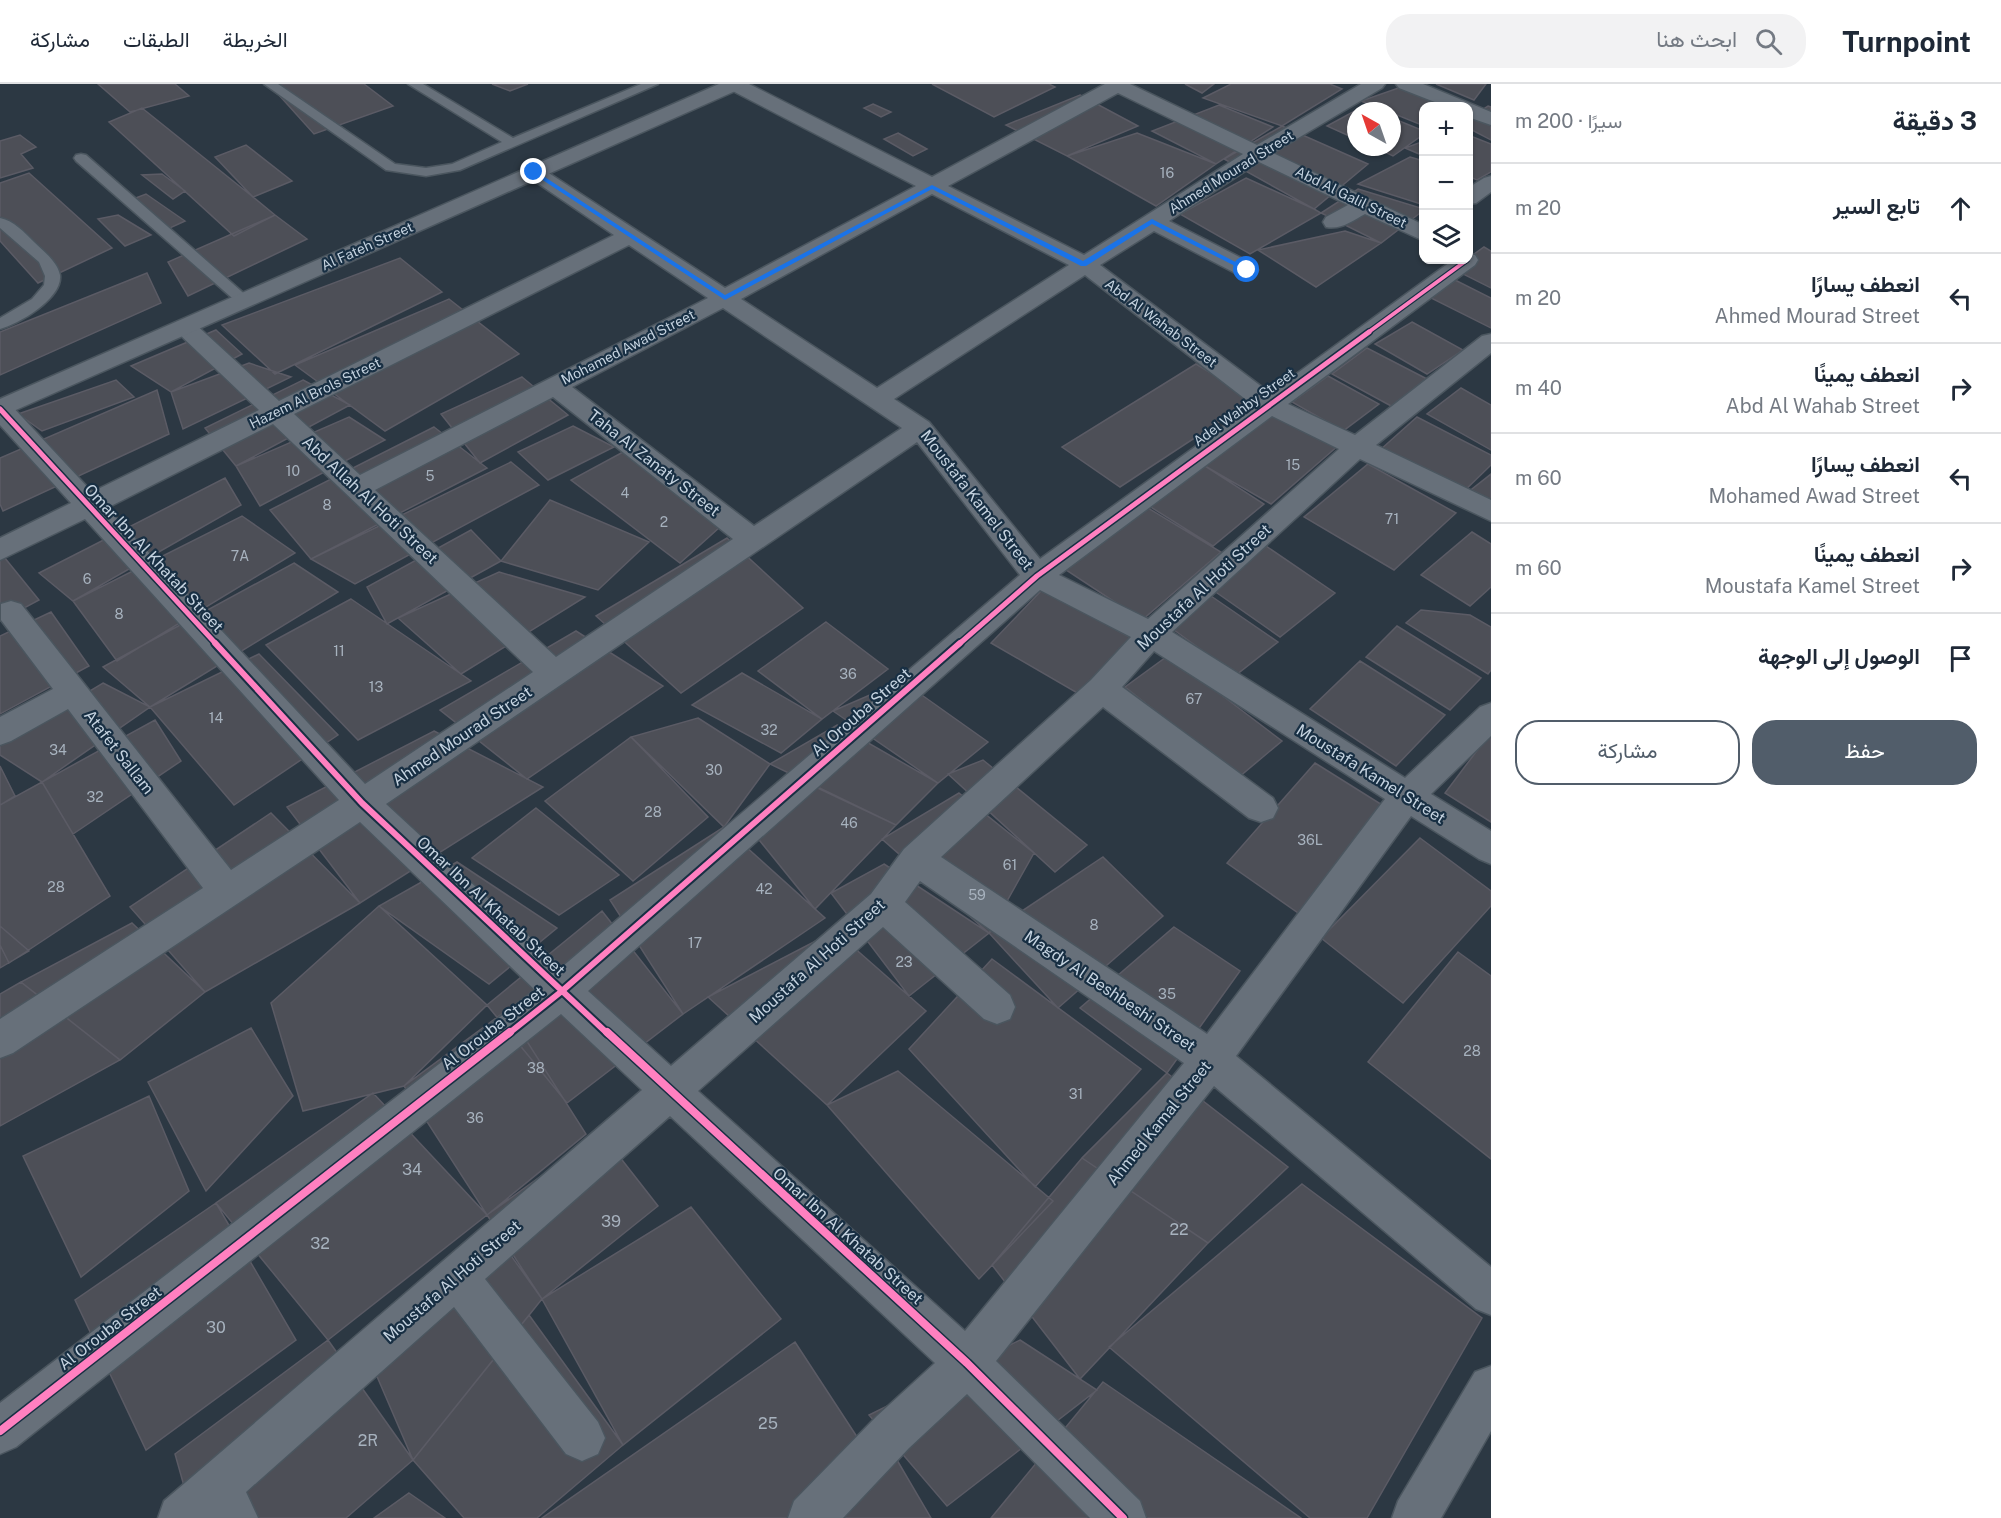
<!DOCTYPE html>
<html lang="ar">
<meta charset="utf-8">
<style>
body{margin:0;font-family:"Public Sans",Vazirmatn,sans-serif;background:#f2f2f3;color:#1f2937;direction:rtl}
.controls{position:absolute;right:18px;top:18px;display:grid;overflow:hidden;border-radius:12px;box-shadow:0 2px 4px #0004}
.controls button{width:54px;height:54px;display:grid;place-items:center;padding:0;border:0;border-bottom:2px solid #e0e1e3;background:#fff;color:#1f2937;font:30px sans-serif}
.compass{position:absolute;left:1347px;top:18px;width:54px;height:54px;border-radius:50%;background:#fff;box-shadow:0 2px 4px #0004;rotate:320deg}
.stop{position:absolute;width:18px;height:18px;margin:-14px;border:4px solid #1a73e8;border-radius:50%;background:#fff}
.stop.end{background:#1a73e8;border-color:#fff;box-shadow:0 2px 6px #0008}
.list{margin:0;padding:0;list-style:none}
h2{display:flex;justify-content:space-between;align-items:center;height:78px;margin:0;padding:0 24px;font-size:26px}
h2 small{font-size:20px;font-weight:400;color:#747a83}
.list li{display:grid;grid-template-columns:39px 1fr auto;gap:18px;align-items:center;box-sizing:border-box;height:90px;padding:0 24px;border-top:2px solid #e0e1e3}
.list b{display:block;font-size:22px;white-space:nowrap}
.list p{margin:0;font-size:20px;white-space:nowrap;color:#747a83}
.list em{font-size:20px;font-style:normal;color:#747a83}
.actions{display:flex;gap:12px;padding:18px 24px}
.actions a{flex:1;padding:14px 0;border:2px solid #515d6a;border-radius:24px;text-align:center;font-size:21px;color:#515d6a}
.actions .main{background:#515d6a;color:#fff}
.icon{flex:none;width:33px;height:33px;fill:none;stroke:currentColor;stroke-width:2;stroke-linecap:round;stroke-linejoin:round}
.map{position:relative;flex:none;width:1491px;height:1434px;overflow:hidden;direction:ltr}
header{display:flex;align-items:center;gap:36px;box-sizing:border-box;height:84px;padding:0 30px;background:#fff;border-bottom:2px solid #e0e1e3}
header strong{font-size:28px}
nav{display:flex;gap:33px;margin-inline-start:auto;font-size:21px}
.search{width:420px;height:54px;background:#f2f2f3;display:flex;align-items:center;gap:15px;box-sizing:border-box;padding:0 21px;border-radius:24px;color:#747a83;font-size:22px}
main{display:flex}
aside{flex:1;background:#fff}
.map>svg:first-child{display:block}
.building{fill:#4d4f57;stroke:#5b5b65;stroke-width:1.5}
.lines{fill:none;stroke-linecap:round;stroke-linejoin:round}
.service-casing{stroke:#4b565f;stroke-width:3}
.minor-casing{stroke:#4b565f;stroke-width:3}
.tertiary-casing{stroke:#4b565f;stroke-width:3}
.service{fill:#67707a;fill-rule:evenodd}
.minor{fill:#67707a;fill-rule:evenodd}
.tertiary{fill:#67707a;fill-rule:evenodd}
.cycleway-far3-casing{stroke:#182f43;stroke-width:6}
.cycleway-far2-casing{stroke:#182f43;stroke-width:8}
.cycleway-far1-casing{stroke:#182f43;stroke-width:10}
.cycleway-casing{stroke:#182f43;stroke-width:11}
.cycleway-far3{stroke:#ff80c0;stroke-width:4}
.cycleway-far2{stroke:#ff80c0;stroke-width:5}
.cycleway-far1{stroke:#ff80c0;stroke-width:6}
.cycleway{stroke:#ff80c0;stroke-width:8}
.route{fill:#1a73e8}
.labels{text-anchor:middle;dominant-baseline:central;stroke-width:4.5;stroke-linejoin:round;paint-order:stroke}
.far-street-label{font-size:14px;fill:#c5d3e0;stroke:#182f43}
.number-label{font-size:14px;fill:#a7b2be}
.street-label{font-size:16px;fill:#c5d3e0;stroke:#182f43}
.near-number-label{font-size:16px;fill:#a7b2be}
</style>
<header>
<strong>Turnpoint</strong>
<div class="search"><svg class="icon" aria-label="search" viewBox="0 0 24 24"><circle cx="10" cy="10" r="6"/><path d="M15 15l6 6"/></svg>ابحث هنا</div>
<nav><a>الخريطة</a><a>الطبقات</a><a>مشاركة</a></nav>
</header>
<main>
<aside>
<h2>3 دقيقة<small>سيرًا · 200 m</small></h2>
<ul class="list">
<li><svg class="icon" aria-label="ahead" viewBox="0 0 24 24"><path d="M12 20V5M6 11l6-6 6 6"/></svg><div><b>تابع السير</b></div><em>20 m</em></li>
<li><svg class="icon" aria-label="left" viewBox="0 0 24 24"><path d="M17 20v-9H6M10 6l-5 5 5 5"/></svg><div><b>انعطف يسارًا</b><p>Ahmed Mourad Street</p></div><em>20 m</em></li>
<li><svg class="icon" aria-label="right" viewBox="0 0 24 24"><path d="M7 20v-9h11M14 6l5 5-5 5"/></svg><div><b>انعطف يمينًا</b><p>Abd Al Wahab Street</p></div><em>40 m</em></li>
<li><svg class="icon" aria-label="left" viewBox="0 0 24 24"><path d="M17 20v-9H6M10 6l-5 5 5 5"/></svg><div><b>انعطف يسارًا</b><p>Mohamed Awad Street</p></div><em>60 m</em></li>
<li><svg class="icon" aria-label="right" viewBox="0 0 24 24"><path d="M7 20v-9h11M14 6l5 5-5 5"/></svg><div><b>انعطف يمينًا</b><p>Moustafa Kamel Street</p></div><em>60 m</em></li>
<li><svg class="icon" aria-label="arrive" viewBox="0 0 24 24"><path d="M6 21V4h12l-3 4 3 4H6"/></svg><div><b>الوصول إلى الوجهة</b></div></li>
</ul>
<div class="actions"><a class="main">حفظ</a><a>مشاركة</a></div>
</aside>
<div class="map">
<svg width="1491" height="1434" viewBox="0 0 1491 1434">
<rect width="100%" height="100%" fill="#2c3843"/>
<path class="building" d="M98 0H175L189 12 130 28Z
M269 0H364L393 22 314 50Z
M492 0H528L510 7Z
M932 0H1049L1055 3 994 33Z
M1185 0H1214L1202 9Z
M1231 0H1330L1342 5 1282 42 1203 14Z
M1410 0H1422L1475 22H1424V42L1392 29V27H1386L1361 17Z
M1436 0H1486L1474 16Z
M1080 11 1138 42 1067 72 1006 41Z
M873 20 891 28 881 33 864 24Z
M1219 21 1273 43 1216 80 1152 47Z
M1488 22 1491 23V56L1468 44V35Z
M1362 23 1373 27H1356V55L1327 42Z
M142 24 253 113 275 131 234 152 109 38Z
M1392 34 1424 47V50L1393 72 1374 63H1392Z
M1282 42 1368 80 1314 125 1224 75Z
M898 49 927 65 913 72 884 55Z
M1137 49 1216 80 1156 122 1067 72Z
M20 51 36 63 21 70 33 84 0 94V57Z
M1468 51 1491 60V88L1477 96 1468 92Z
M1424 57V72L1405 64Z
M246 61 292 97 253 113 215 73Z
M1410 73 1424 77V121L1358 100Z
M29 89 112 164 38 199 0 157V99Z
M162 90 185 107 173 115 142 91Z
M1246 94 1314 125 1321 129 1250 170 1180 130Z
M1358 105 1424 125V126L1381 159 1321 129Z
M146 110 185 137 170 144 133 115Z
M118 131 151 151 125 162 98 135Z
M275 131 307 155 188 212 168 178Z
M1345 147 1381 159 1316 203 1258 166Z
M1484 163 1491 167V204L1453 185Z
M400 174 442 208 275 290 222 241Z
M147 189 161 219 0 291V248Z
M1455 196 1491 214V244L1429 213Z
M449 215 519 270 385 347 295 281Z
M1412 238 1463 266 1427 290 1375 260Z
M216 246 242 270 171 308 131 282Z
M1367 264 1427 295 1393 323 1332 290Z
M249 279 291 293 183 345 171 308Z
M1196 280 1254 315 1120 403 1062 363Z
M1328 292 1379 320 1343 347 1292 318Z
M522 293 568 331 480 379 441 330Z
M116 296 134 313 42 347 18 330Z
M303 296 350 321 236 382 205 344Z
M1461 304 1491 321V366L1427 330Z
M157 306 169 350 3 427 0 420V374Z
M1275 326 1339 361 1271 420 1205 382Z
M349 333 385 356 260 422 236 382Z
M1417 333 1491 371V381L1461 410 1380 366Z
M573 342 614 363 548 396 518 368Z
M434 343 487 384 311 475 270 426Z
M625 367 721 442 680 479 571 396Z
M511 378 539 401 355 500 311 475Z
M1368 380 1456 429 1394 486 1304 433Z
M1205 382 1264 420 1213 462 1149 422Z
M1491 390V423L1467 409Z
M225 394 241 421 73 517 39 489Z
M550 416 649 458 598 506 501 477Z
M1143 421 1221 468 1142 536 1063 484Z
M242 432 295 469 117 577 73 517Z
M471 446 501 477 387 540 367 503Z
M1472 448 1491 460V503L1470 522 1421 491Z
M727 454 803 524 681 609 596 532Z
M1266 462 1335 509 1280 553 1210 504Z
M0 468 39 516 0 537Z
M294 479 338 508 150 623 103 583Z
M499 488 585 513 461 590 398 534Z
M1043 505 1135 556 1086 614 991 559Z
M1211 512 1278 558 1236 591 1170 543Z
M351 515 461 590 471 597 358 656 266 561Z
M1421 526 1470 531 1491 543V586L1488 590 1406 539Z
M51 528 89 582 0 630V552Z
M826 538 888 585 822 635 758 587Z
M1397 542 1481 594 1450 626 1366 573Z
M576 547 663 602 527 695 440 626Z
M259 570 338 651 234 721 150 623Z
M1169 571 1282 657 1239 693 1125 603Z
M1360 577 1445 631 1396 682 1310 625Z
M742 589 822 635 781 669 692 621Z
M902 597 988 658 938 699 833 627Z
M103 599 150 623 42 698 0 671V661Z
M698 634 770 680 724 743 631 653Z
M155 636 181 677 73 750 42 698Z
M837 641 938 699 896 741 770 680Z
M434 647 543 703 360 819 287 723Z
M1491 648V738L1445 709Z
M631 653 708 733 633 797 545 717Z
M983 676 1087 761 1055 788 948 690Z
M1315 679 1387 724 1301 831 1227 779Z
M0 682 15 712 0 721Z
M790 691 896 741 815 825 743 736Z
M42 698 110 812 9 879 0 861V721Z
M959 709 1034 769 989 849 882 755Z
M536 724 619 791 559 831 472 774Z
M271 729 360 819 205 908 130 823Z
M724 743 825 834 683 930 610 816Z
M1420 754 1491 807V822L1403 919 1321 854Z
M1103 773 1163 832 1058 924 989 849Z
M457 778 557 844 489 900 379 822Z
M884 780 989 849 909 912 831 809Z
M379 822 487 921 404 1002 303 1027 271 919Z
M602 827 683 930 567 1019 487 921Z
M132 839 205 908 120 976 21 898Z
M0 842 29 867 0 884Z
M1174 843 1240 887 1167 989 1080 924Z
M835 847 926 927 827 1021 708 913Z
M1458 868 1491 892V1075L1368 978Z
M992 875 1141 985 1035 1103 909 965Z
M21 898 120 976 0 1042V910Z
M507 926 586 1050 487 1131 404 1002Z
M251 944 293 1012 206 1107 148 998Z
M898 987 1053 1117 979 1195 827 1021Z
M1167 989 1288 1083 1208 1159 1082 1074Z
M373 1009 487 1131 328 1256 216 1119Z
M149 1012 189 1107 81 1193 23 1072Z
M601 1049 658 1122 542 1215 487 1131Z
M1082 1074 1208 1159 1080 1295 992 1181Z
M1302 1100 1482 1234 1367 1434H1310L1109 1263Z
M216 1119 296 1256 146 1366 75 1216Z
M691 1123 781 1235 623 1361 542 1215Z
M492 1145 542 1215 413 1376 360 1253Z
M529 1231 623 1361 537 1434H464L413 1376Z
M328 1256 413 1376 346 1434H193L175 1370Z
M1020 1256 1097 1306 947 1422 869 1331Z
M795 1258 863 1362 793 1434H542Z
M1103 1298 1301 1434H991Z
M897 1376 931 1434H843Z
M409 1409 445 1434H374Z"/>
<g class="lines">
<defs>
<path id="service" d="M264 0H278L395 80 426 84 452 80 502 58 408 0H423L513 54 641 0H658L460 86 426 92 386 86Z
M81 70 86 71 249 214 251 217 249 220H239L76 77 74 74 76 71Z
M0 134C14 137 24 148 34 158 43 167 57 177 60 191 63 214 19 240 0 245V234L32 215 44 201 45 192 39 178 0 144Z"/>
<path id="minor" d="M724 0H749L932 93 1105 0H1130L1257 61 1361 0H1385L1382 4 1273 69 1424 141V157L1365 130C1352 137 1341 146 1326 143L1323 138 1326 133 1348 121 1259 78 1169 137 1255 181 1258 186 1255 191 1247 193 1239 191 1154 147 1100 181 1270 309 1453 176H1468V170L1475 171 1478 176 1475 181 1288 320 1355 351 1482 252 1491 250V269L1376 361 1491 416V437L1360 375 1172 548 1405 694 1480 623 1491 619V652L1431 710 1491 747V780L1479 775 1411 732 1236 972 1491 1183V1231L1476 1225 1214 1002 996 1277 1140 1417 1146 1434H1090L967 1310 909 1364 843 1434H788L794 1417 877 1332 935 1279 670 1032 485 1195 598 1338 605 1354 598 1370 582 1377 566 1370 454 1223 246 1408 258 1434H158L164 1417 642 1006 561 930 16 1363 0 1370V1319L535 906 360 738 13 969 0 974V935L203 804 68 625 11 657 0 661V633L53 605 1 536V520L11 517 21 520 231 786 339 716 85 435 0 476V454L71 419 0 341V317L9 319 92 408 259 326 177 248 173 243 177 238 185 236 193 238 279 317 614 151 527 92 524 88 527 84 534 82 541 84 725 204 916 102 727 4ZM1118 9 1243 70 1084 171 948 102ZM932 110 1069 181 877 304 741 215ZM629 161 708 214 360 391 294 330ZM1085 191 1253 321 1040 475 929 338 894 315ZM723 224 902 344 754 442 572 303ZM553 313 733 455 556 573 375 406ZM1272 332 1339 365 1148 535 1059 491ZM273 340 533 588 365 700 107 424ZM917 358 1020 491 562 883 386 720ZM1040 506 1131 553 1091 596 904 765 871 810 671 982 588 907ZM1154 567 1385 715 1207 950 941 773 1103 623 1249 734 1261 738 1273 734 1278 724 1273 714 1122 603ZM920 797 1184 979 965 1247 698 1007 883 843 984 935 997 940 1010 935 1015 923 1010 911 905 818Z
M1396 0H1423L1491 28V41L1468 33V22H1445L1399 4Z
M1491 92V108L1476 119 1468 120V104L1484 94Z
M1491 1282V1347L1441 1434H1392L1398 1417 1475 1288Z"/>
<path id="tertiary" d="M719 0H745L742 4 0 333V315Z"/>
</defs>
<use href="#service" class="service-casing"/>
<use href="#minor" class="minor-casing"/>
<use href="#tertiary" class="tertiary-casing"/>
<use href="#service" class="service"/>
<use href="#minor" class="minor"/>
<use href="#tertiary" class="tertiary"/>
<defs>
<path id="cycleway-far3" d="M1366 250 1467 176"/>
<path id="cycleway-far2" d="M0 325 217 561
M958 561 1037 492 1369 248"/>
<path id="cycleway-far1" d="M215 559 362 719 608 950
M508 950 562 907 960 559"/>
<path id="cycleway" d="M607 948 967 1279 1123 1434
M0 1347 510 948"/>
</defs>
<use href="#cycleway-far3" class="cycleway-far3-casing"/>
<use href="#cycleway-far2" class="cycleway-far2-casing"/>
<use href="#cycleway-far1" class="cycleway-far1-casing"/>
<use href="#cycleway" class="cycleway-casing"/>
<use href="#cycleway-far3" class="cycleway-far3"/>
<use href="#cycleway-far2" class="cycleway-far2"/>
<use href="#cycleway-far1" class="cycleway-far1"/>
<use href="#cycleway" class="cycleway"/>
</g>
<path class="route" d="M534 86 725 211 932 101 1083 177 1152 135 1251 186 1245 187 1152 140 1086 182H1081L932 105 725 216 532 89Z"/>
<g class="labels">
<g class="far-street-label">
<text transform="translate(1231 88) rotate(-32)">Ahmed Mourad Street</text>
<text transform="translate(1351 113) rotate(26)">Abd Al Galil Street</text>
<text transform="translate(367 162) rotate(-24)">Al Fateh Street</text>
<text transform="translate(1161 239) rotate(37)">Abd Al Wahab Street</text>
<text transform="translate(628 263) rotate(-27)">Mohamed Awad Street</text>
<text transform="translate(315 309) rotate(-26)">Hazem Al Brols Street</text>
<text transform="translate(1244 323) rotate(-36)">Adel Wahby Street</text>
</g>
<g class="number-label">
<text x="1167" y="89">16</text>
<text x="1293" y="381">15</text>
<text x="293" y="387">10</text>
<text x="430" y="392">5</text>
<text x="625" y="409">4</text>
<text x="327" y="421">8</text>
<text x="1392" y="435">71</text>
<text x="664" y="438">2</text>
<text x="240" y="472">7A</text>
<text x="87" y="495">6</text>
<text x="119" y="530">8</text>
<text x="339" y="567">11</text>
<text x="848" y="590">36</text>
<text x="376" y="603">13</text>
<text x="1194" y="615">67</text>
<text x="216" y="634">14</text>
<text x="769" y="646">32</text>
<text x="58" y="666">34</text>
<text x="714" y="686">30</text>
<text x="95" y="713">32</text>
<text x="653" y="728">28</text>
<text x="849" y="739">46</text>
<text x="1310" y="756">36L</text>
<text x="1010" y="781">61</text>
<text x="56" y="803">28</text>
<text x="764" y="805">42</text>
<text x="977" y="811">59</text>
<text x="1094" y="841">8</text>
<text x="695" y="859">17</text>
<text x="904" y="878">23</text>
<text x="1167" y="910">35</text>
<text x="1472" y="967">28</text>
<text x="536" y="984">38</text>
<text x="1076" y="1010">31</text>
<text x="475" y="1034">36</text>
</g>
<g class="street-label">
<text transform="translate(654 379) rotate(38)">Taha Al Zanaty Street</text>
<text transform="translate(370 416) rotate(43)">Abd Allah Al Hoti Street</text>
<text transform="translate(977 416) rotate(52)">Moustafa Kamel Street</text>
<text transform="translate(154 474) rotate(47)">Omar Ibn Al Khatab Street</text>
<text transform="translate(1204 503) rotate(-43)">Moustafa Al Hoti Street</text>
<text transform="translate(861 628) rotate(-41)">Al Orouba Street</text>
<text transform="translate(462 652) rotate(-34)">Ahmed Mourad Street</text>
<text transform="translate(119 668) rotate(52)">Atafet Sallam</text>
<text transform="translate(1371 690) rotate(32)">Moustafa Kamel Street</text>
<text transform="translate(491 822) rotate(43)">Omar Ibn Al Khatab Street</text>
<text transform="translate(817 877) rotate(-42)">Moustafa Al Hoti Street</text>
<text transform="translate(1110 907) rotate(34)">Magdy Al Beshbeshi Street</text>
<text transform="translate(493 944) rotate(-38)">Al Orouba Street</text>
<text transform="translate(1159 1039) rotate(-51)">Ahmed Kamal Street</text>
<text transform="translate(848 1152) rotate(42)">Omar Ibn Al Khatab Street</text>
<text transform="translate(452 1197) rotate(-41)">Moustafa Al Hoti Street</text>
<text transform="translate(110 1244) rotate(-38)">Al Orouba Street</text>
</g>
<g class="near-number-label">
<text x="412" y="1085">34</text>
<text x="611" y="1137">39</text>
<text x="1179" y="1145">22</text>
<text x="320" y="1159">32</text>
<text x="216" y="1243">30</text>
<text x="768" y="1339">25</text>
<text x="368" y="1356">2R</text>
</g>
</g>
</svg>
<div class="controls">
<button>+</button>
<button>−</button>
<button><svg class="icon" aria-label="layers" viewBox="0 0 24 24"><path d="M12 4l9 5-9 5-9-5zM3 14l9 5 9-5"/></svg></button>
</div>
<svg class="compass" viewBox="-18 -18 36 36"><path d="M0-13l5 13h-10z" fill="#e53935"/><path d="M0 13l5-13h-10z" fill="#747a83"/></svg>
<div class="stop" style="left:1247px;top:186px"></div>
<div class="stop end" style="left:534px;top:88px"></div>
</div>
</main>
